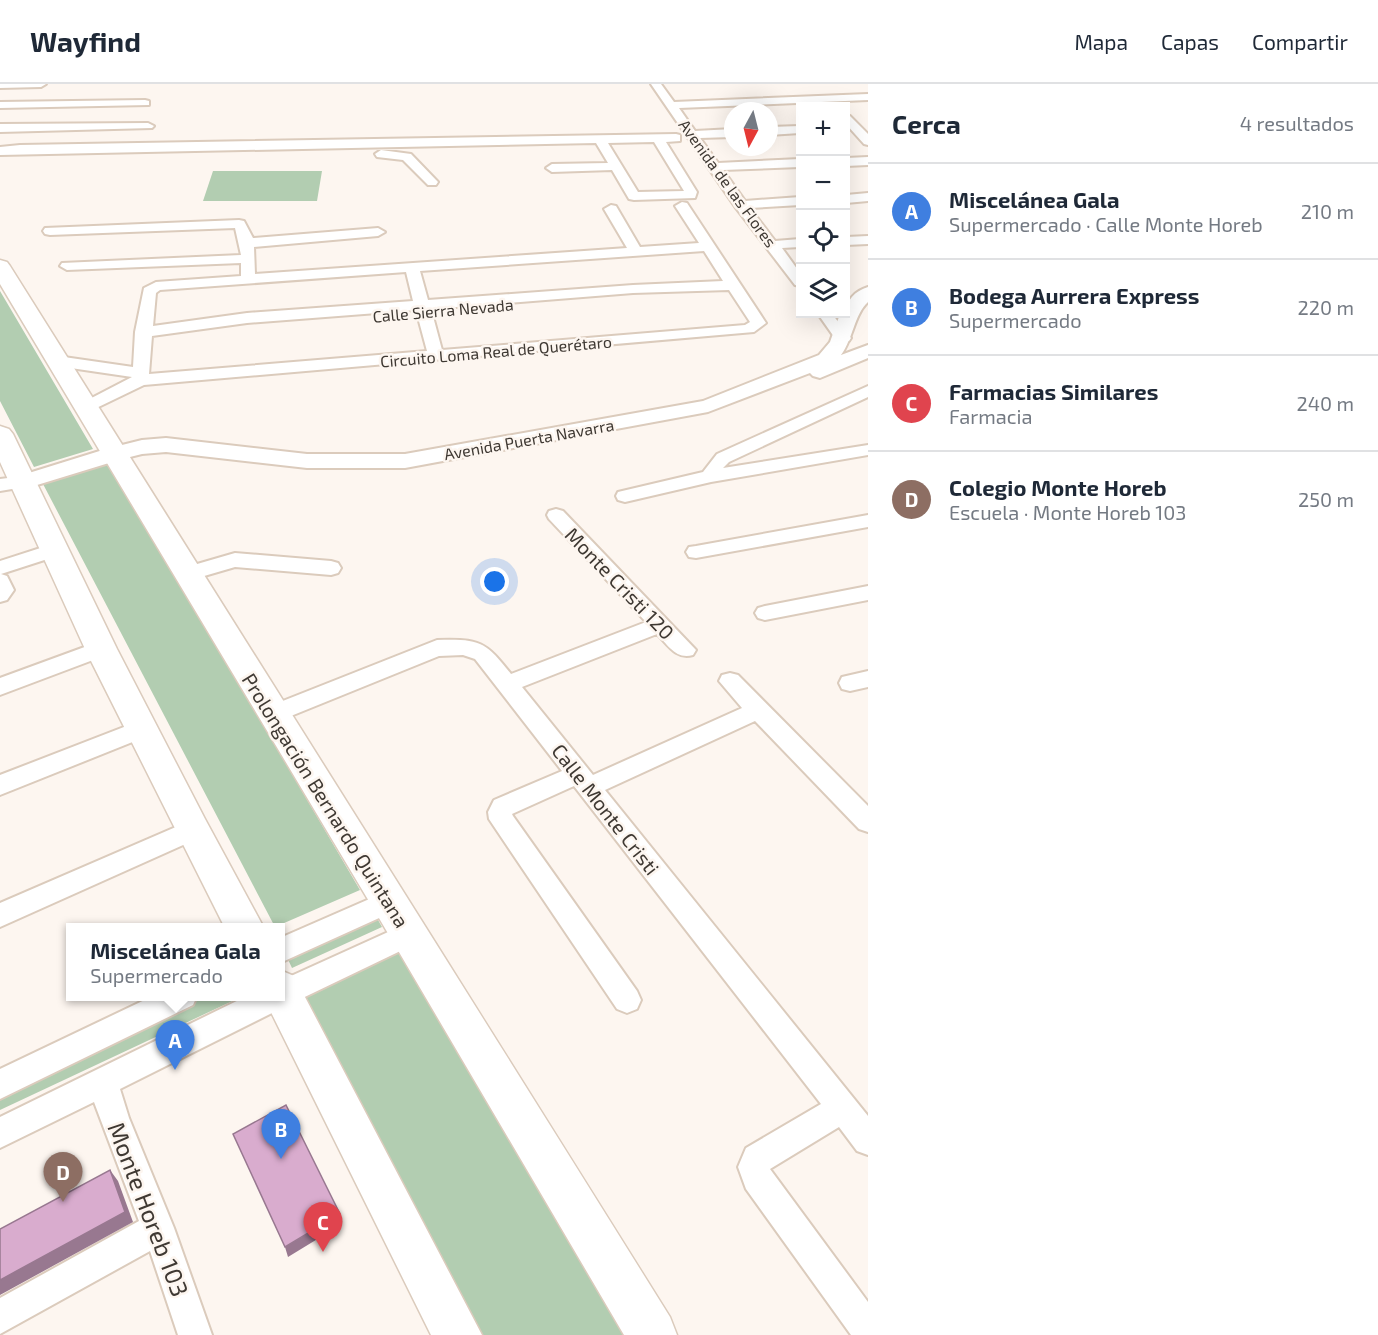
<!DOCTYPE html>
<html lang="es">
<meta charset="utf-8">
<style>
body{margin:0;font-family:"Exo 2",sans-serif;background:#f2f2f3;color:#1f2937}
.controls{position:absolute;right:18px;top:18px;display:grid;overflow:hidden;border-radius:0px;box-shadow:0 6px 24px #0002}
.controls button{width:54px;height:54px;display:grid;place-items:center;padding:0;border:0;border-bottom:2px solid #e0e1e3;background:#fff;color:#1f2937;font:30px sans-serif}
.compass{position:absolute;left:724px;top:18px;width:54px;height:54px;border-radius:50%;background:#fff;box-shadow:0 6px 24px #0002;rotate:187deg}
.you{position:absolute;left:495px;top:498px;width:21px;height:21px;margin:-15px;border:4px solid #fff;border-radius:50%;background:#1a73e8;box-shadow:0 0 0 9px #1a73e833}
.badge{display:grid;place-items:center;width:39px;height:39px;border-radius:50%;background:#c13d81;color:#fff;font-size:20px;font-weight:700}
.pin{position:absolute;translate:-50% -50px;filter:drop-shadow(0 2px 3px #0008)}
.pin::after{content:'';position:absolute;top:32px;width:21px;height:18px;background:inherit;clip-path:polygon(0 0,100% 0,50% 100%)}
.popup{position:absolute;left:66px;top:839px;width:219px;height:78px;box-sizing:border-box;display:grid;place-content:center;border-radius:0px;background:#fff;filter:drop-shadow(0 2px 4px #0005);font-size:20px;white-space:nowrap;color:#747a83}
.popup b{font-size:22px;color:#1f2937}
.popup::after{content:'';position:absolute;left:50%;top:100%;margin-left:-12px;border:12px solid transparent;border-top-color:#fff}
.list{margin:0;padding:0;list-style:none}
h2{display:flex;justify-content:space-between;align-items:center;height:78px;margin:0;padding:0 24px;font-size:26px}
h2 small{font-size:20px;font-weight:400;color:#747a83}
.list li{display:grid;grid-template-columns:39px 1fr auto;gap:18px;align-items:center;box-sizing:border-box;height:96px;padding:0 24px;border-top:2px solid #e0e1e3}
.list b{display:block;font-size:22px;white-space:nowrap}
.list p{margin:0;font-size:20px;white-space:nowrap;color:#747a83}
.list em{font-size:20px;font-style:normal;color:#747a83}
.icon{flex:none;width:33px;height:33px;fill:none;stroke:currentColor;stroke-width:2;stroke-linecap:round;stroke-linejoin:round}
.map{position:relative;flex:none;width:868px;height:1251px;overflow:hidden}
header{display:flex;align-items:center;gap:36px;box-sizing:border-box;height:84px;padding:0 30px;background:#fff;border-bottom:2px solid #e0e1e3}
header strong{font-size:28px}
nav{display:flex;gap:33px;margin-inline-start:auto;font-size:21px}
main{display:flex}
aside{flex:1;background:#fff}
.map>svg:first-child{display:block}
.green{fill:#b2cdb1}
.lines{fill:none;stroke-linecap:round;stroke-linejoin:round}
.minor-casing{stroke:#dbcbbc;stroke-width:4}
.tertiary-casing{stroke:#dbcbbc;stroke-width:4}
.primary-casing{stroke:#dbcbbc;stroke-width:3}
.minor{fill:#fff;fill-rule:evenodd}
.tertiary{fill:#fff;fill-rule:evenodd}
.primary{fill:#fff;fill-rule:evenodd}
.shaded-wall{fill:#987890}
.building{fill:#d9acce;stroke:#987890;stroke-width:1.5}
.labels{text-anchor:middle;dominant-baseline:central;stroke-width:5;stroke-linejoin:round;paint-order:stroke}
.far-street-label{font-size:16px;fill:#3f3933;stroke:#fdf6f0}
.street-label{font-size:20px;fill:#3f3933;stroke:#fdf6f0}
.near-street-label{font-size:24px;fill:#3f3933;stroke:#fdf6f0}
</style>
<header>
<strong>Wayfind</strong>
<nav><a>Mapa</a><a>Capas</a><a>Compartir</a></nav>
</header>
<main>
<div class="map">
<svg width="868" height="1251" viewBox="0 0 868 1251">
<rect width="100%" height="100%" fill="#fdf6f0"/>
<path class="green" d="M213 87H322L317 117H203Z
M0 207 93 365 34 383 0 317Z
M109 378 360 806 275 843 43 400Z
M373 827 382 843 292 884 284 867Z
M400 864 632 1251H476L299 908Z
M198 913H241L0 1026V1005Z"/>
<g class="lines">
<defs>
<path id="minor" d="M0 0H46L41 3 0 4Z
M651 0H661L674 18 868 10V16L679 24 695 47 733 45V53L700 54 718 79 800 75V83L723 86 745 117 800 113V121L750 124 775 157 800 155V163L782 164 800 189V202L795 201 736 124Z
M145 16 149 17V21L0 24V18Z
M846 31 850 32 868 50V61L864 60 846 40Z
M148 39 154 42 152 44 0 48V40Z
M800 42V49L769 51V43Z
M676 50 680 51V57L666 58 697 108 695 114 634 116 629 115 612 86 552 88 546 84 552 80 608 79 596 59 0 71V63L20 61ZM654 58 684 107 638 108 608 59Z
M381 66 411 70 438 98 436 101H428L403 76 377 73 375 70Z
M868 73V81L846 82V74Z
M868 109V117L846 119V111Z
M682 118 687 119 766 239 754 248 144 301 86 329 80 328 78 324 80 320 132 293 57 282 49 277 57 272 133 283 135 248 144 204 156 198 241 192V179L67 186 60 182 62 179 241 171 235 144 50 151 45 150 43 147 45 144 239 136 244 137 253 154 378 144 385 148 378 152 254 163 255 190 627 164 604 125 611 121 616 122 640 163 699 159 675 122ZM704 167 723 197 633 201 428 216 420 187ZM406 188 413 217 247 229 153 242 156 209 160 206ZM729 206 750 238 745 241 442 266 431 225 633 209ZM416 226 427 267 149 290 152 252 247 239Z
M868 152V160L846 161V153Z
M818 230H832L851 254 849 257H837Z
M868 302V313L729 378 723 384 868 361V371L711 398 625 418 618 416 616 412 618 408 703 388 717 370Z
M24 392 30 394 33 398 30 402 0 407V395Z
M556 425 563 427 696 566 693 571C676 576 668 561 657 550L522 603 593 691 742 624 719 597 722 591 730 589 738 591 868 722V748L859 745 755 637 605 706 868 1032V1071L857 1067 839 1043 770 1085 868 1218V1251H851L746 1105 738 1083 746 1064 821 1020 574 702 512 730 513 732 637 907 641 916 637 925 627 929 617 925 489 735 488 728 494 716 562 687 475 575 463 571 439 572 281 636 273 639 265 636 262 630 265 624 437 556C480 555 485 557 511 590L646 538 549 435 547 431 549 427Z
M868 431V443L696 474 689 473 686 468 689 463 696 462Z
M56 459 63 460 66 465 63 470 1 490 7 492 14 506 7 516 0 518V477Z
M235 469 331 477 338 479 341 484 338 489 331 491 235 483 187 497 180 495 177 490 180 485Z
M868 502V516L765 536 758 534 755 529 758 524 765 522Z
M101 557 109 560 112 565 109 570 0 611V594Z
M868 587V603L850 607 842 605 839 599 842 593Z
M142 636 150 639 153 645 150 651 0 711V691Z
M192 736 201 739 204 746 201 753 0 843V819Z
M390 806 399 809 403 817 399 825 280 879V854Z
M408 839 417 843 421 851 417 859 286 922 120 1005 129 1034 174 1144 212 1251H178L150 1167 0 1250V1214L139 1137 94 1018 0 1064V1033L247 912H280V897Z
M153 912H197L193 921 0 1015V985Z"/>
<path id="tertiary" d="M868 203V218C854 231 853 255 841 271L868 261V274L820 294 813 292 810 289 708 328 405 384H307L166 368 142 370 122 375 24 405 16 403 12 398 16 393 106 365 142 356 166 354 307 370H405L703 317 819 271 830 258 840 230H846C846 216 855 207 868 203Z"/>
<path id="primary" d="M0 176 7 178 10 182C230 533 451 882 670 1233L677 1251H624L376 829 0 200Z
M0 342 9 345 13 350 117 565 205 735 264 844H225L85 565 0 378Z
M280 886 294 892 482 1251H431L263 912H280Z"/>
</defs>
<use href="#minor" class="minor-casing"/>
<use href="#tertiary" class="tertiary-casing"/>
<use href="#primary" class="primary-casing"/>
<use href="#minor" class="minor"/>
<use href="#tertiary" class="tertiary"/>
<use href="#primary" class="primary"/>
</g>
<path class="shaded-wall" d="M110 1086 118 1097 133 1138 0 1211V1196Z
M340 1130 342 1140 288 1173 285 1163Z"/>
<path class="building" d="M286 1021 340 1130 285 1163 233 1050Z
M110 1086 125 1128 0 1196V1145Z"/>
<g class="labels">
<g class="far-street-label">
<text transform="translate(728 99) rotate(54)">Avenida de las Flores</text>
<text transform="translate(443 226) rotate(-5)">Calle Sierra Nevada</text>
<text transform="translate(496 267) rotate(-5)">Circuito Loma Real de Querétaro</text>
<text transform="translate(529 355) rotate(-10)">Avenida Puerta Navarra</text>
</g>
<g class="street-label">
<text transform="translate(620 499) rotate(46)">Monte Cristi 120</text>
<text transform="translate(326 716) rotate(58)">Prolongación Bernardo Quintana</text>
<text transform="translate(606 725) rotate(52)">Calle Monte Cristi</text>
</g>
<g class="near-street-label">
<text transform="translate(149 1125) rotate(69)">Monte Horeb 103</text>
</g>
</g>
</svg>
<div class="controls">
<button>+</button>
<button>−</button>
<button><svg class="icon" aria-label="locate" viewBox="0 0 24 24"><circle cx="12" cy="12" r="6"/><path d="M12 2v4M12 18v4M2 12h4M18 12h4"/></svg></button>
<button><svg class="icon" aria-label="layers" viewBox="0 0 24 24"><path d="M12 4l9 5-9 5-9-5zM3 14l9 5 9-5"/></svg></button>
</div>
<svg class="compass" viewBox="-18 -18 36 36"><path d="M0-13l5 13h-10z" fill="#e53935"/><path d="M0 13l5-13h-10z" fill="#747a83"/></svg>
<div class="you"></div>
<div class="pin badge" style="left:175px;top:986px;background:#3f7fe0">A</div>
<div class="popup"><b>Miscelánea Gala</b>Supermercado</div>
<div class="pin badge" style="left:281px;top:1075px;background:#3f7fe0">B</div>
<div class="pin badge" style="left:323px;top:1168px;background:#e0444e">C</div>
<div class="pin badge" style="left:63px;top:1118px;background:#8d6e63">D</div>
</div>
<aside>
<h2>Cerca<small>4 resultados</small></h2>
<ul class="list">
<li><span class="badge" style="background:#3f7fe0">A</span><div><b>Miscelánea Gala</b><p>Supermercado · Calle Monte Horeb</p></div><em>210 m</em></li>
<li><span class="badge" style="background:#3f7fe0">B</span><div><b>Bodega Aurrera Express</b><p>Supermercado</p></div><em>220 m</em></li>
<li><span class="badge" style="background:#e0444e">C</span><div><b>Farmacias Similares</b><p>Farmacia</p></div><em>240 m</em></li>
<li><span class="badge" style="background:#8d6e63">D</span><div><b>Colegio Monte Horeb</b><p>Escuela · Monte Horeb 103</p></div><em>250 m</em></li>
</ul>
</aside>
</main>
